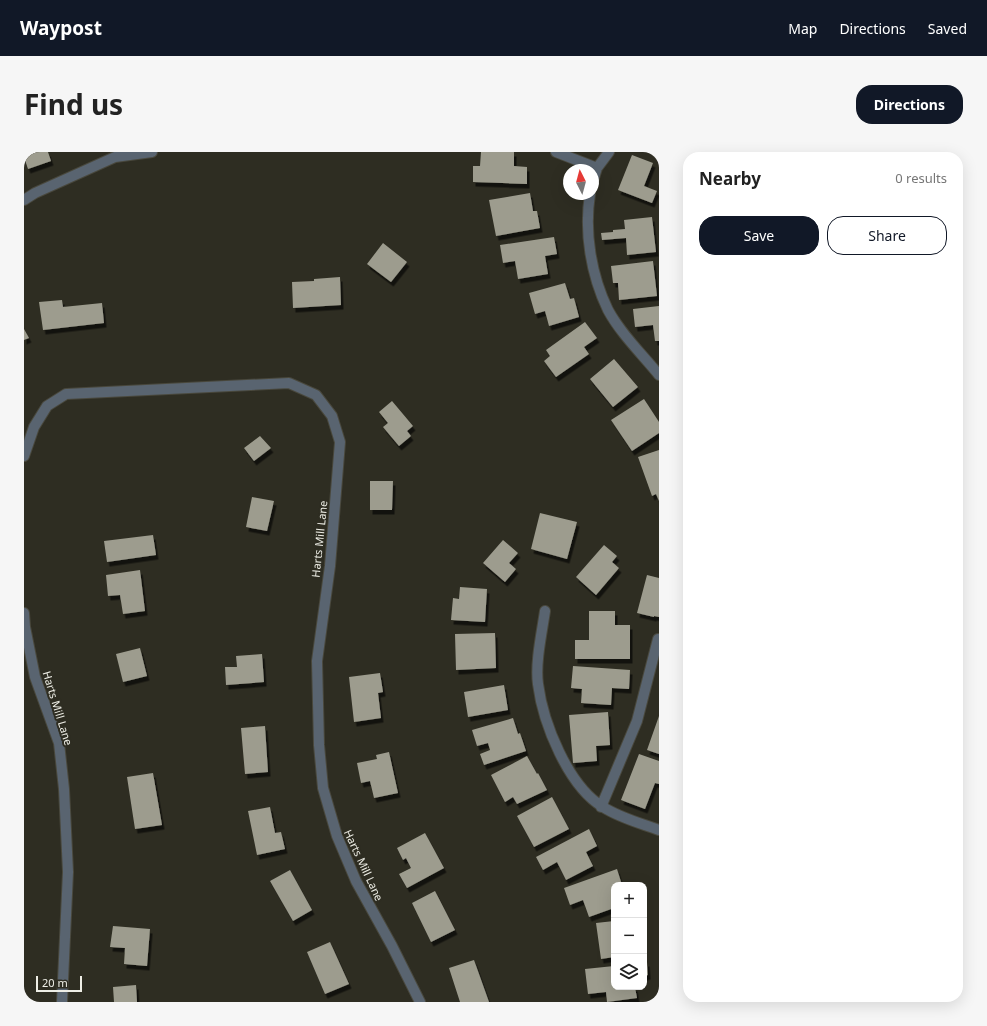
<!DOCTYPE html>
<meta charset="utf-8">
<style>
body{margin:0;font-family:"Noto Sans",sans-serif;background:#f6f6f6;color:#222}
.controls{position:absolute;right:12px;bottom:12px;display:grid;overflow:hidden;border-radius:8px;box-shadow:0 4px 16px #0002}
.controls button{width:36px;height:36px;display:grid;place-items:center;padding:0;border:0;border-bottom:1px solid #e0e0e0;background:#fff;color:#222;font:20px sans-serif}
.compass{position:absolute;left:539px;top:12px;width:36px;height:36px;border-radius:50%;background:#fff;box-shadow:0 4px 16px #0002;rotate:354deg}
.scale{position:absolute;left:12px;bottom:10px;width:46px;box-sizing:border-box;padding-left:4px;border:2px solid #eeeee6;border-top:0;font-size:11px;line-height:14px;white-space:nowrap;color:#eeeee6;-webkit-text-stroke:3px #2e2d22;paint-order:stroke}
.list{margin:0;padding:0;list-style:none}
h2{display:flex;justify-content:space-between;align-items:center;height:52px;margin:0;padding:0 16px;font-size:17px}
h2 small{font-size:13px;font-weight:400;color:#767676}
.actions{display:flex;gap:8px;padding:12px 16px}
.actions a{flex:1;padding:9px 0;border:1px solid #111827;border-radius:16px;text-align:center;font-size:14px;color:#111827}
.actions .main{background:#111827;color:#fff}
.icon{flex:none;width:22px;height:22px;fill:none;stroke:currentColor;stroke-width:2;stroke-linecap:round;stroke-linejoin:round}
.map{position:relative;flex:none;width:635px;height:850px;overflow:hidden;border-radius:16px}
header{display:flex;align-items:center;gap:24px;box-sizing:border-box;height:56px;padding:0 20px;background:#111827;color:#fff}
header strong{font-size:19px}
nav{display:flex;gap:22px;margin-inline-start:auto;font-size:14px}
.intro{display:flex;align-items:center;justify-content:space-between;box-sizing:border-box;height:96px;padding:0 24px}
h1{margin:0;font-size:28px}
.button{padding:10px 18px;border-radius:16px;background:#111827;color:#fff;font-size:14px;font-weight:700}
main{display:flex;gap:24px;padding:0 24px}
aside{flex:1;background:#fff;border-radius:16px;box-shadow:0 4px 16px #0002}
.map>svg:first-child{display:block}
.building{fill:#9d9c8e;filter:url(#shadow)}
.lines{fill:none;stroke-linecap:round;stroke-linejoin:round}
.minor-casing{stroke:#49483d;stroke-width:12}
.minor{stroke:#596470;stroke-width:10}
.labels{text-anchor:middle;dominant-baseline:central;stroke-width:4;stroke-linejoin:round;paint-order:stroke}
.street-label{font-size:11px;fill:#eeeee6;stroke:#2e2d22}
</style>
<header>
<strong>Waypost</strong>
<nav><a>Map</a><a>Directions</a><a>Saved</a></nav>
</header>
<div class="intro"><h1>Find us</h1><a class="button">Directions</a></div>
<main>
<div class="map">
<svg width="635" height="850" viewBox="0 0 635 850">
<defs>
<filter id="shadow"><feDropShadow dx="2.5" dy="4.5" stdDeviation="0" flood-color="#0009"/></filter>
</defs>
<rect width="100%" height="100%" fill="#2e2d22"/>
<path class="building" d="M0 0H24L27 9 4 17 0 5Z
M457 0H490V14L503 15V32L449 30V14H456Z
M608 3 629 11 620 34 633 39 628 51 594 38Z
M506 41 509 59H513L516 76 472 84 465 48Z
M628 65 632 100 603 103 602 86 578 88 577 81 589 80V78L601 77 600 68Z
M530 85 533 102 521 104 524 122 494 127 491 109 479 111 476 93Z
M359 91 383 110 367 130 343 112Z
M629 109 633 144 595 148 594 131H589L587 114Z
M316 125 317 153 269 156 268 130 290 129V127Z
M541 131 546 147 550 146 555 165 525 174 521 159 511 162 505 141Z
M38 148 39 155 78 151 80 171 19 178 15 150Z
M635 154V189H631L629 173 611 175 609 157Z
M561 170 573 186 560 195 565 202 532 225 520 209 526 204 522 198Z
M0 177 5 186 0 188Z
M590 207 614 235 589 255 566 227Z
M620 247 635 270V281L608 299 587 268Z
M368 249 389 274 383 279 387 284 375 294 359 275 364 271 355 260Z
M236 284 247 296 230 309 220 296Z
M635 298V349L632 342 628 344 614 305Z
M346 329H369L368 358H346Z
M228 345 250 349 243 379 222 375Z
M516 361 553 370 543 407 507 397Z
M129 383 132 403 83 410 80 389Z
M479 388 494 401 485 411 492 417 481 430 459 411Z
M580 393 593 404 588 410 595 416 572 443 552 425Z
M116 418 121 459 99 462 96 443 84 444 82 423Z
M623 423 635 426V465L630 464V465L613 461Z
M436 435 463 437 461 470 427 468 429 446 435 447Z
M565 459H591V473H606V507H551V488H565Z
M471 481 472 516 432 518 431 482Z
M116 496 123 524 99 530 92 502Z
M238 502 240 530 202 533 201 515H213L212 504Z
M549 514 606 518 605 537 588 536 587 553 557 551 558 537 547 536Z
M356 521 359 540 354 541 357 566 330 570 325 525Z
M480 533 484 558 444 565 440 540Z
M584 560 586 593 572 594 573 609 549 611 545 563Z
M635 564V602L623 598Z
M489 566 494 582 496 581 502 599 460 613 456 602 466 598 464 591 453 594 448 578Z
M241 574 244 620 221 622 217 576Z
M365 600 374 641 350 646 346 629 337 631 333 611 353 607 352 603Z
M615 602 635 609V632L631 631 621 657 597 648Z
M503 604 513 622 514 621 523 638 493 652 489 645 481 650 467 623Z
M129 621 138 673 111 677 103 625Z
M528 645 545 677 510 695 493 664Z
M246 655 251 681 257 680 261 697 233 703 224 659Z
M565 677 573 694 562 700 569 714 542 728 533 710 519 718 512 705Z
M401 681 420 716 383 736 375 722 387 716 382 706 379 708 373 696Z
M593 717 598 733H590V756L565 765 559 748 546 753 540 736Z
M266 718 288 758 269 769 246 729Z
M411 739 431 778 407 790 388 751Z
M590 769V805L577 807 572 771Z
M89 774 126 777 123 814 100 812 101 796 86 795Z
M306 790 325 832 301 842 283 800Z
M450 808 465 850H436L425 816Z
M620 810H623L624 823 620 824Z
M590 814V835H611L613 846 583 850 582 840 564 842 561 817Z
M112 833 113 850H90L89 835Z"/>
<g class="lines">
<defs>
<path id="minor" d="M532 0 573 16
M569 29 573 16 585 0
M566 42C560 80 567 123 584 158 597 182 618 202 635 223
M0 48 11 41 91 5 128 0
M0 304 10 275 23 254 42 242 265 231 292 243 308 264 316 290 306 414 293 509 295 593 299 636 313 684 332 729 368 794 396 850
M521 459C518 480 511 511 514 532 519 571 544 634 579 655 596 666 616 671 635 678
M0 461 1 475 11 525 35 591 40 637 44 720 38 850
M577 655 613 569 634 487"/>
</defs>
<use href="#minor" class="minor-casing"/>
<use href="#minor" class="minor"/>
</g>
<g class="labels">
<g class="street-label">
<text transform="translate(295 387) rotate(-84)">Harts Mill Lane</text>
<text transform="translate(34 556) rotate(73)">Harts Mill Lane</text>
<text transform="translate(340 713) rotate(65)">Harts Mill Lane</text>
</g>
</g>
</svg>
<div class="controls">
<button>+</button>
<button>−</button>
<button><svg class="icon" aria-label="layers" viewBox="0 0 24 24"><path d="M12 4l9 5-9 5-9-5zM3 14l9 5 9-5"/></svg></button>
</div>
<svg class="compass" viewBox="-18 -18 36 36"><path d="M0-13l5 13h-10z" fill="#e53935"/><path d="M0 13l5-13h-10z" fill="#767676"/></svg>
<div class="scale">20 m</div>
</div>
<aside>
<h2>Nearby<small>0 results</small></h2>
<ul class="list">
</ul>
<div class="actions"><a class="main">Save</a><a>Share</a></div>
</aside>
</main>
